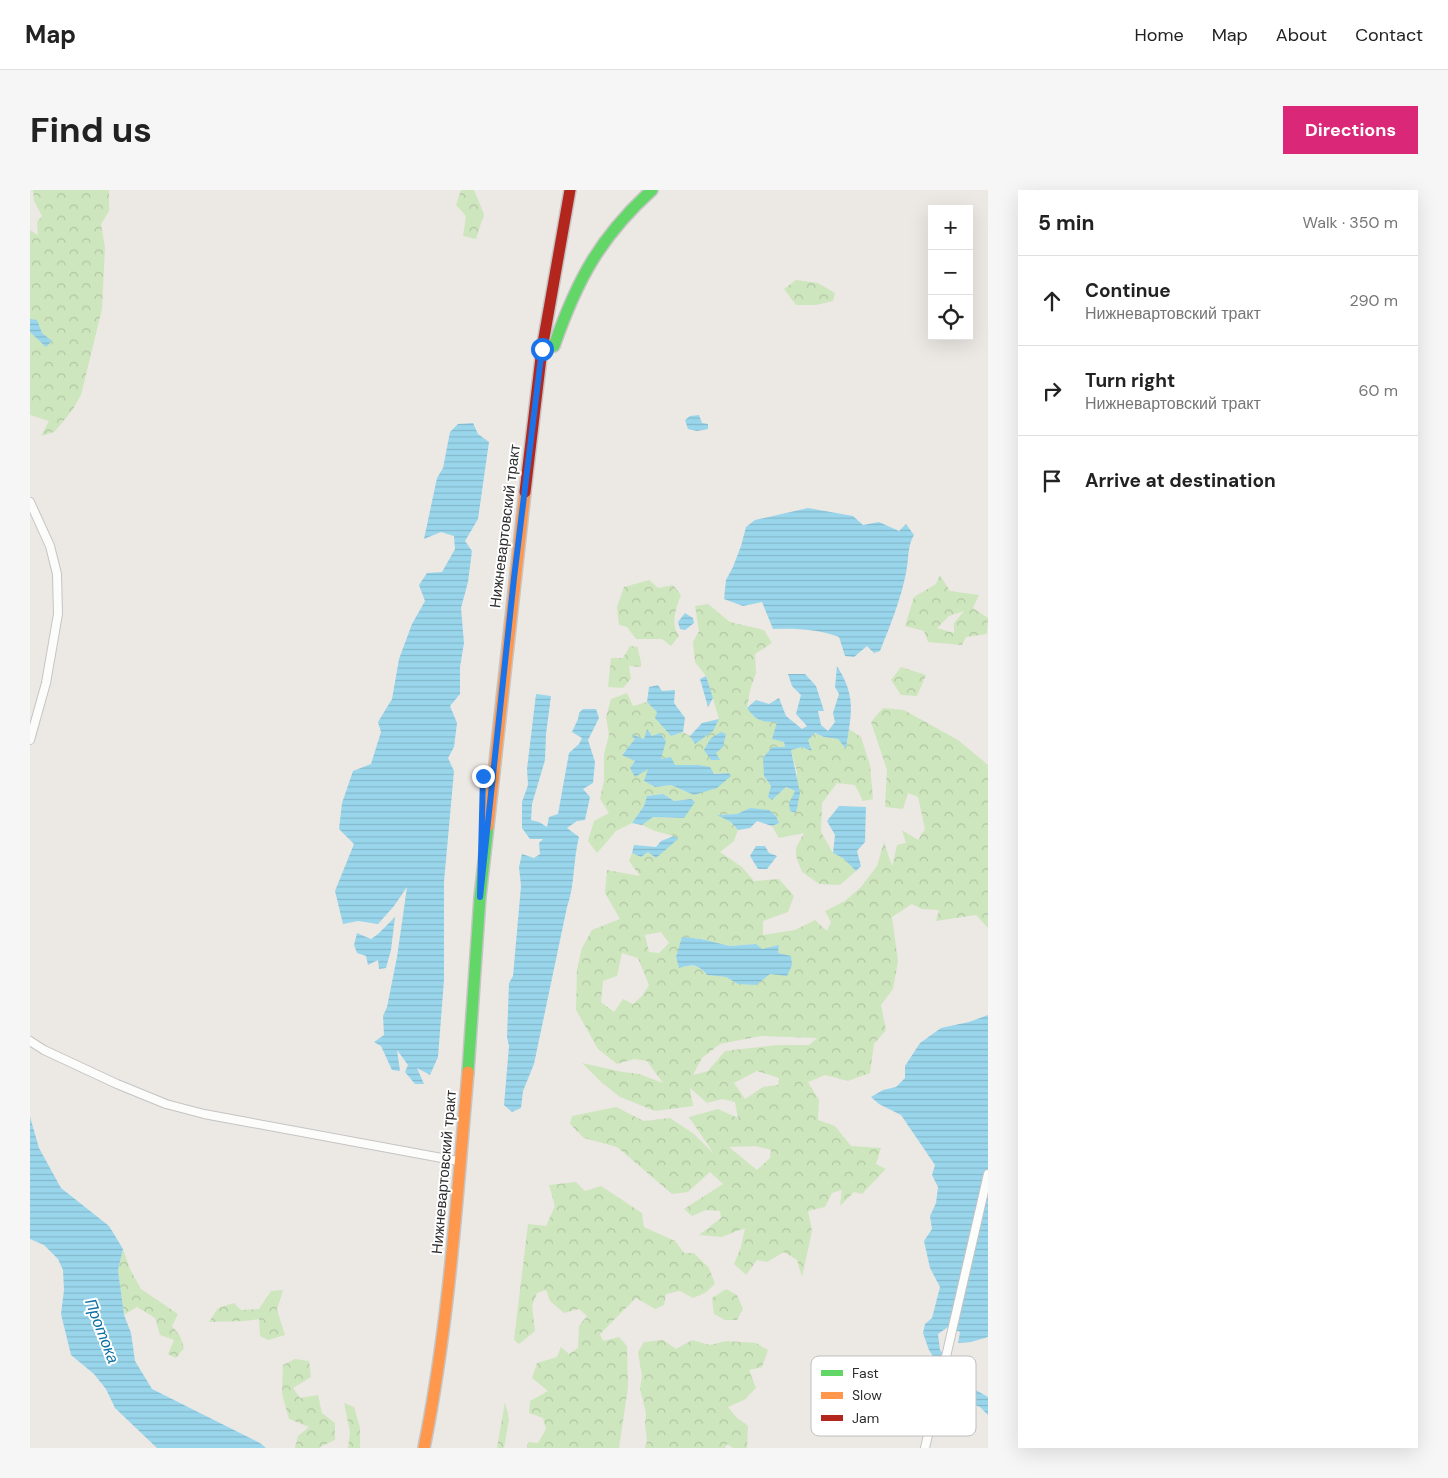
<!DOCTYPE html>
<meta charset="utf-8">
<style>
body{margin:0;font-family:"DM Sans",sans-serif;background:#f6f6f6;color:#222}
.controls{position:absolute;right:15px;top:15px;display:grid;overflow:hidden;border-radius:0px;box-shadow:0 5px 20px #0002}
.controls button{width:45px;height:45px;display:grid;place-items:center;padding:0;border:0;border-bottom:1px solid #e0e0e0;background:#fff;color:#222;font:25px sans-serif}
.stop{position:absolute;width:15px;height:15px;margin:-11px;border:4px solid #1a73e8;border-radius:50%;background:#fff}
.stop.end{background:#1a73e8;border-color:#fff;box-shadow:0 1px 5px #0008}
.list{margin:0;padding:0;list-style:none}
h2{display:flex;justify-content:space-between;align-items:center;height:65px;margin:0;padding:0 20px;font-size:21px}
h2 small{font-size:16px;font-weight:400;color:#767676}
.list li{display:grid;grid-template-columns:32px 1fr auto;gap:15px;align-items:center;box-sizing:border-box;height:90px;padding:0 20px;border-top:1px solid #e0e0e0}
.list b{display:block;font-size:19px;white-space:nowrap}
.list p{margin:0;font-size:16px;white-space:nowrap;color:#767676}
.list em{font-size:16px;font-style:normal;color:#767676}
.icon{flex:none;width:28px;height:28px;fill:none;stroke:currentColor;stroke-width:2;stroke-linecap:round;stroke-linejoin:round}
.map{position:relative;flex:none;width:958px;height:1258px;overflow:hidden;border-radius:0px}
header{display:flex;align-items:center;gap:30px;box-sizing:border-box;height:70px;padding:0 25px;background:#fff;border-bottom:1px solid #e0e0e0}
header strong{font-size:24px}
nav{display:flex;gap:28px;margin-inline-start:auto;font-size:18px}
.intro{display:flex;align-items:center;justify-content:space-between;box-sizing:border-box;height:120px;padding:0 30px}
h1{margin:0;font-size:35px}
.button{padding:12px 22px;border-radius:0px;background:#db2777;color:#fff;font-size:18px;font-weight:700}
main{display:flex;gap:30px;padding:0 30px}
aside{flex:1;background:#fff;border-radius:0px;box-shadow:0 5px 20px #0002}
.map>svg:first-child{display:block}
.forest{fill:url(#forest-crowns);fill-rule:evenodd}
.water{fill:url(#water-rules)}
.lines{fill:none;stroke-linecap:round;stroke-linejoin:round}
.lane-casing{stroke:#c5c4c5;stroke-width:10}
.fast-casing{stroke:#c6c5c4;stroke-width:14}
.slow-casing{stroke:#c6c5c4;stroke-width:14}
.jam-casing{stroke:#c6c5c4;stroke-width:14}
.lane{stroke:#fcfcfb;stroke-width:8}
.fast{stroke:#63d668;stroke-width:11}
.slow{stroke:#ff974d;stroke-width:11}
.jam{stroke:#b3261e;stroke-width:11}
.route{stroke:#1a73e8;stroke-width:6}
.labels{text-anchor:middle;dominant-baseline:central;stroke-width:4;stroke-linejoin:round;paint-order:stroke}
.street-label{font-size:15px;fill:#2e2e2e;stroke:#fff}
.water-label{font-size:16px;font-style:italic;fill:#0d6fa3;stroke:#fff}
.key{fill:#fff;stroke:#c0c0c0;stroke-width:1}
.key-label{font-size:14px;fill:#2e2e2e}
</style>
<header>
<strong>Map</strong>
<nav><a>Home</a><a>Map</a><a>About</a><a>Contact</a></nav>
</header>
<div class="intro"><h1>Find us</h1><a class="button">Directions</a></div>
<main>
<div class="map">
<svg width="958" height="1258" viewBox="0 0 958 1258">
<defs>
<pattern id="forest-crowns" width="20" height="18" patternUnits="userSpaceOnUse" patternTransform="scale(1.25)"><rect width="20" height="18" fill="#cee6be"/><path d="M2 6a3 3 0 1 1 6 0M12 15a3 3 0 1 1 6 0" fill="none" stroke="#b1c6a4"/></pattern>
<pattern id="water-rules" width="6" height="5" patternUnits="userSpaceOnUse" patternTransform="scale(1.25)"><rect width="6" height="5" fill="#99d6ec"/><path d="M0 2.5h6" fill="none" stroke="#84b8cb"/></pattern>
</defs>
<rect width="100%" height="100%" fill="#ece8e4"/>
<path class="forest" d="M3 0H79V21L71 34 75 58 72 119 51 205 43 219 32 233 24 242 11 246 19 231 0 225V142L12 143 7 131 0 129V40L8 45 7 32 12 26 4 11Z
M431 0H444L454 24 446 49 433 46 436 26 426 15Z
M766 90 788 93 805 103 803 111 786 115H766L754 99Z
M910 385 920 401 949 405 943 418 958 428 957 444 936 447 932 455 898 452 894 441 875 436 884 407 906 394ZM934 421 924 433V443L907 438 919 426Z
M619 390 628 398 643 395 651 405C646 418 640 434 649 446L641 456 632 449H606L597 437 589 435 587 417 594 397Z
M678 414 700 432 734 440 742 453 725 464 726 483 720 500 717 518 723 526 747 532 754 552 755 557 734 586 741 596 742 610 756 597 765 601 760 621 766 623 767 582 761 560 772 557 782 560 778 550 784 543 794 547 808 549 816 558 819 539 831 547 840 575 843 609 833 611 825 595 807 593 792 613 791 642 803 663 813 667 826 681 810 695 789 694 772 682 766 666V658L774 643 749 648 742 636 749 633 720 618 708 624 688 625 701 632 708 640 704 651 690 662 712 677 724 691 749 689 764 706 758 722 733 731V745L765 740 785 730 797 741 801 732 795 721 815 711 831 697 847 676 854 652 862 676 867 655 876 653 872 640 888 650 895 639 888 607 878 603 873 619 855 617 857 580 841 532 853 518 874 520 928 550 958 575V738L946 725 906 731 909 720 892 719 882 714 862 727 868 771 863 799 851 815 856 840 844 854 840 883 818 891 795 885 778 892 789 910 788 930 805 936 821 956 851 958 846 974 856 979 832 1004 824 1002 810 1016 812 1000 802 1003 795 1017 778 1021 782 1041 772 1087 767 1070 754 1062 737 1072 727 1070 716 1085 704 1074 711 1057 715 1038 692 1047 669 1045 691 1028 690 1021 676 1020 662 1026 654 1019 693 994 680 982 658 1002 642 1004 587 957 554 948 540 934 542 926 586 917 614 931 640 928 664 944 684 964 659 927 688 919 708 928 705 912 692 909 677 913 660 898 663 916 625 921 590 907 571 892 552 873 593 882 609 884 633 893 617 871 604 869 587 874 568 859 546 820 547 779 552 758 562 740 590 729 575 703 577 680 610 686 599 671 602 663 611 667 618 662 647 649 644 646 625 641 612 635 623 627 645 628 661 609 644 611 633 604 617 606 614 616 602 633 586 641 567 663 558 651 564 631 579 623 570 609 574 590V564L579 545 576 527 581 509 597 503 603 516 617 512 627 522 626 528 641 546 653 542 660 546 665 554 689 529 676 486 665 472 663 452 669 441 665 416ZM617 540 622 546 631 569 645 576 668 575 684 584 699 583 664 605 641 595 625 597 614 591 619 579 601 578 605 571 592 564 606 549 602 546 615 549ZM631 742 639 753 629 763 619 762 615 745ZM653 747 671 749 700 756 726 754 732 760 749 755 748 763 708 794 696 787 677 785C668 775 662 774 649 778L646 767ZM592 763 608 768 619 795 612 806 603 814 593 809 584 822 571 812 573 791 587 786ZM731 846 787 848 779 855H748L695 861 678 881 663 885 672 868 690 854ZM727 881 749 888 748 895 733 897 715 909 704 893ZM726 956 741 960 740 968 727 980 699 957Z
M600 456 608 457C608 465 612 470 611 477L599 476 601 489 593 498 578 497 581 468H593Z
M871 477 896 485 887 506 871 505 861 490Z
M546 992 555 1001 571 996 612 1023 614 1037 645 1051 654 1063H664L679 1078 685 1094 675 1103 663 1108 650 1101 636 1104 634 1115 625 1119 606 1108 570 1144 573 1151 589 1147 597 1156 598 1197 589 1258H497L498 1252 508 1253 516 1239 513 1228 499 1223 500 1211 518 1201 502 1188 507 1173 527 1167 531 1157 539 1164 548 1158 549 1136 557 1126 549 1119 534 1123 520 1111 516 1100 507 1103 502 1116 505 1141 489 1154 484 1150 498 1034 516 1036 525 1016 519 995Z
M93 1059 100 1079 111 1099 148 1124 142 1136 150 1146 154 1158 146 1168 138 1164 144 1150 130 1145 125 1128 107 1117 94 1125 88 1080Z
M696 1099 707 1105 713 1119 707 1130H695L684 1124 682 1108Z
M253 1100 247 1120 255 1145 238 1150 230 1146 229 1129 215 1131 179 1132 188 1118 204 1113 211 1120 229 1119 241 1101Z
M633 1150 646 1159 662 1150 680 1155 696 1151 726 1153 738 1160 732 1177 719 1180 726 1198 714 1210 698 1217 706 1227 718 1236 717 1258H703L697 1254 695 1258H615L617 1251 615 1234 616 1223 610 1199 612 1186 608 1162 614 1152Z
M265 1169 279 1171 281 1187 263 1198 270 1208 288 1205 292 1223 305 1233V1250L292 1256 290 1258H265L268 1246 279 1237 259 1229 252 1204 253 1175Z
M475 1212 479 1229 474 1258H467Z
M314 1213 324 1217 330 1238V1258H318L320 1242Z"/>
<path class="water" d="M0 129 7 130 12 143 22 151 16 157 0 142Z
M669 225 672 233 678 234V239L667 241 658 239 655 230 660 226Z
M443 233 448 244 459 252 448 329 435 351 442 361 438 392 431 418 434 453 430 477V504L420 516 427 533 424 557 418 568 424 581 414 692V790L408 867 400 885 387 878 394 894H385L375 882 378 875 367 860 370 881 362 880 351 856 344 852 354 845 353 826 357 817 367 767 377 697 364 716 348 734 328 731 313 734 305 701 324 654 309 639 312 613 323 581 341 574 351 542 348 532 362 509 369 469 382 434 395 411 389 395 397 383 412 382 425 359 424 346 411 342 394 349 407 288 413 278 420 242 428 234Z
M778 318 823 326 833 335 849 332 869 341 876 334 884 345C877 356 879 370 876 383 871 409 860 436 850 461L844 463 837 456 824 467 815 466 809 447C787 439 766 438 743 439L732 412 713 416 694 409 696 390 703 377 711 356 716 337 725 330Z
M655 423 663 428 664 433 655 440 650 439 648 432Z
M807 476C827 508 821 523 816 559L808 549 794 547 785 543 778 550 782 561 772 557 761 560 770 603 766 623 760 621 759 613 765 601 756 597 742 610 738 607 741 596 734 586 733 568 742 557H755L754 552 742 549 747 532C732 532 726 531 717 518L726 510 739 514 749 508 756 526 772 539 777 536 766 524 771 505 762 496 758 484H775L786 496 794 521H788L791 535 798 541 805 532 803 523 809 504 805 497Z
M676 486 683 508 678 517 670 489Z
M628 495 632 501 645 500 644 513 655 528 653 542 641 546 625 528 627 522 617 512 619 497Z
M506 504 521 506 516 544 515 570 502 614 501 630 509 632 517 637 519 627 528 624 539 563 549 554 552 548 542 542 548 529 549 523 553 519H566L569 528 558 550 565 572 563 593 553 599 560 607 555 630 547 631 537 638 549 647C543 670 545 695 537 717L504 874 493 901 491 918 482 922 474 915 479 856 477 847 479 793 483 786 491 696 489 677 492 664 504 668 510 664 509 653 513 649H500L492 638V612L498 595 497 579Z
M689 529 683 541 665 554 660 546 672 533Z
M617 539 622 546 630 543 636 551 631 569 641 567 645 575H668L680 577 684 584 699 583 701 586 687 598 664 605 641 595 625 597 614 591 618 579 605 587 600 578 605 571 592 565 605 549 601 544 614 549Z
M691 542 696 544 693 557 686 563 690 570H681L674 560 681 548Z
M633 604 644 611 661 609 665 612 654 628 623 627 612 635 602 633 614 616 617 606Z
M809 616 836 617 835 652 827 661 831 676 826 681 813 668 803 663 805 645 797 631Z
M720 618 739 620 746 626 749 633 742 636 727 631 720 638 708 640 701 632 687 625 707 624Z
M644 646 648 649 626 668 618 662 611 667 602 663 604 655 626 657 631 651Z
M726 656H735L739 663 747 666 737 679H728L720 666Z
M365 727 361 760 356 778 349 779 348 770 338 775 336 766 327 763 324 755 327 743 341 749 348 744Z
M652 747 671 749 700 756 726 754 732 759 749 755 748 763 761 766 762 775 757 786 740 784 726 795 708 794 696 787 677 785C668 774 662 774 649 778L646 767Z
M958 825V1147L941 1152 928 1153 930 1142 918 1137 908 1144 910 1160 924 1176 930 1191 958 1207V1225L950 1217 933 1210 921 1199 917 1183 907 1173 899 1160 893 1143 895 1134 902 1128 910 1097 900 1078 894 1051 902 1039 900 1026 906 1013 908 997 902 985 905 975 871 925 849 914 841 907 853 900 866 897 875 888V876L890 853 911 838 939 832Z
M0 927 9 958 31 998 79 1036 93 1059 88 1080 94 1125 101 1143 105 1171 122 1199 230 1253 236 1258H127L85 1218 76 1199 64 1184 41 1165 31 1124 34 1100 33 1080 28 1069 14 1055 0 1049Z"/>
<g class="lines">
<defs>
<path id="lane" d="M0 312 20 356 27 384 28 424 16 493 0 550
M0 851 14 860 87 894 136 914 174 924 428 971
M895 1258 958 984"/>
<path id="fast" d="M524 156C547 90 570 47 622 0
M438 882 450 707 458 636"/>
<path id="slow" d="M458 636 495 302
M394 1258C419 1134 427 1007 438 882"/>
<path id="jam" d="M495 302 512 159 540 0"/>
</defs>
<use href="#lane" class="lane-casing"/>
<use href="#fast" class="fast-casing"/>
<use href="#slow" class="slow-casing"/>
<use href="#jam" class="jam-casing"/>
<use href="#lane" class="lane"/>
<use href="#fast" class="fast"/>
<use href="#slow" class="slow"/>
<use href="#jam" class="jam"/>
</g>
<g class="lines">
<path class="route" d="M453 586 450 707 484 388 512 159"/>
</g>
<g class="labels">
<g class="street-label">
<text transform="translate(475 336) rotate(-83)">Нижневартовский тракт</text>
<text transform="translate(414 982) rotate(-85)">Нижневартовский тракт</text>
</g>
<g class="water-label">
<text transform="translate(72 1141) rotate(69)">Протока</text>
</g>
</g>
<rect x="781" y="1166" width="165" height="80" rx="8" class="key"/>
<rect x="791" y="1180" width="22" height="6" fill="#63d668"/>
<rect x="791" y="1202" width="22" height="7" fill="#ff974d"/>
<rect x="791" y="1225" width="22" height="6" fill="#b3261e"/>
<g class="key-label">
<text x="822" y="1188">Fast</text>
<text x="822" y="1210">Slow</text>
<text x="822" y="1233">Jam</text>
</g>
</svg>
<div class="controls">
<button>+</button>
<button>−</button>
<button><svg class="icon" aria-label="locate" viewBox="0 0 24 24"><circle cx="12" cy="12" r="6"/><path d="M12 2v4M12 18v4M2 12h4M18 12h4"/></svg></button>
</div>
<div class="stop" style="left:512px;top:159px"></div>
<div class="stop end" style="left:453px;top:586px"></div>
</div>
<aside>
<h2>5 min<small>Walk · 350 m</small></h2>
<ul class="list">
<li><svg class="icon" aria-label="ahead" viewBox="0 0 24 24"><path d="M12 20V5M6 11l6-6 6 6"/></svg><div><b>Continue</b><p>Нижневартовский тракт</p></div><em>290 m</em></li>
<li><svg class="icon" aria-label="right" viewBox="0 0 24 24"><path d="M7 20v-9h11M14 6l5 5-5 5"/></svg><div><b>Turn right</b><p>Нижневартовский тракт</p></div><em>60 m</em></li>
<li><svg class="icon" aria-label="arrive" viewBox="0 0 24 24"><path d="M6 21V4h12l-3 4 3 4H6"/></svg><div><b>Arrive at destination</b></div></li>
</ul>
</aside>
</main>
